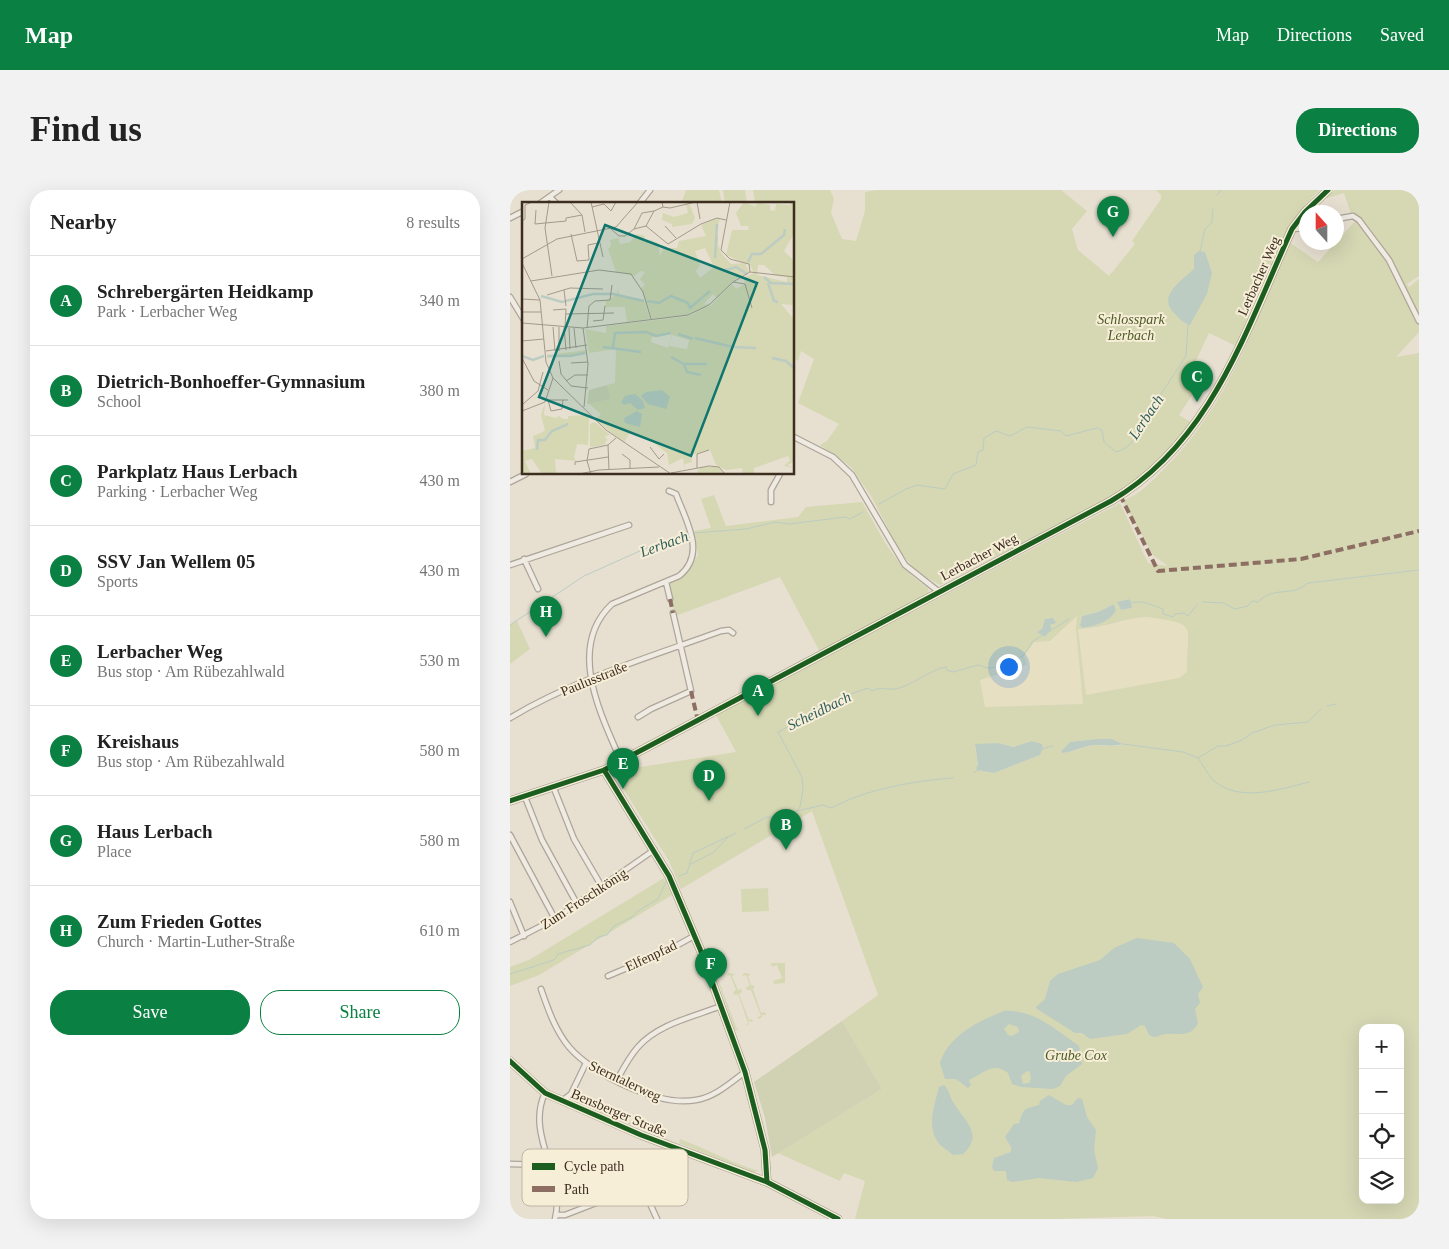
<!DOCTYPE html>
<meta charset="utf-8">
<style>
body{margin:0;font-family:Georgia,serif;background:#f2f2f2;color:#222}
.controls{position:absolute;right:15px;bottom:15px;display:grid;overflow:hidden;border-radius:10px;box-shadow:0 5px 20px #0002}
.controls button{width:45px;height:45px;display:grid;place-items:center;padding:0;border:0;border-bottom:1px solid #e0e0e0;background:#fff;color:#222;font:25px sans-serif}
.compass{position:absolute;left:789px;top:15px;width:45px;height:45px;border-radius:50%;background:#fff;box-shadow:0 5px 20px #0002;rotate:339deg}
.you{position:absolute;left:498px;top:476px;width:18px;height:18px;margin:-12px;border:4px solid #fff;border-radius:50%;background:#1a73e8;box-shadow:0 0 0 8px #1a73e833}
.badge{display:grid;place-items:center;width:32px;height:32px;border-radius:50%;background:#0b8043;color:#fff;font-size:16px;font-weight:700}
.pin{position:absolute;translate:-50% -41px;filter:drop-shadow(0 1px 2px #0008)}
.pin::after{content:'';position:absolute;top:26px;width:18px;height:15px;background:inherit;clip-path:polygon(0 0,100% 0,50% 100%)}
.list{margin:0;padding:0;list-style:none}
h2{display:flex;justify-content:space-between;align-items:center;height:65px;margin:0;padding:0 20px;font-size:21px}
h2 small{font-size:16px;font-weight:400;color:#767676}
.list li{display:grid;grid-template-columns:32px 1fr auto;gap:15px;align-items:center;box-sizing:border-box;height:90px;padding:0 20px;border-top:1px solid #e0e0e0}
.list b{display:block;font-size:19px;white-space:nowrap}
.list p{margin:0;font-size:16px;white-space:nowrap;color:#767676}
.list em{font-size:16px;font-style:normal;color:#767676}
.actions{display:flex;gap:10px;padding:15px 20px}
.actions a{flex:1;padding:11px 0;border:1px solid #0b8043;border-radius:20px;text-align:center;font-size:18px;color:#0b8043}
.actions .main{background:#0b8043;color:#fff}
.icon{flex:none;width:28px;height:28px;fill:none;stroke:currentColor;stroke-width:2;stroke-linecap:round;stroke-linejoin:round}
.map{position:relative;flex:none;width:909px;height:1029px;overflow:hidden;border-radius:20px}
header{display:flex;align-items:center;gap:30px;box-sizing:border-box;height:70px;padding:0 25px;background:#0b8043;color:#fff}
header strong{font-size:24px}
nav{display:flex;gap:28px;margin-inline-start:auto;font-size:18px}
.intro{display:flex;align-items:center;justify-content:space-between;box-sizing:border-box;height:120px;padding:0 30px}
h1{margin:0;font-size:35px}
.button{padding:12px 22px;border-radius:20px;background:#0b8043;color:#fff;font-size:18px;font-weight:700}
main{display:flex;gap:30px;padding:0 30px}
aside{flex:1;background:#fff;border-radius:20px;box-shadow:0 5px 20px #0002}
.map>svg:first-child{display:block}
.farmland{fill:#e6dfc2}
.green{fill:#d6d7b3;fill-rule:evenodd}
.cemetery{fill:#d1d1b3}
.water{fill:#bcccc2;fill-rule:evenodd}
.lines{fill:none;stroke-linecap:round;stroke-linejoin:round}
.stream{stroke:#bcccc2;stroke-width:1}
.street-casing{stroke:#ada599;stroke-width:7}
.secondary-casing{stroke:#9c958a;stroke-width:9}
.street{stroke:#efebe3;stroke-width:4.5}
.secondary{stroke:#efebe3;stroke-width:6}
.quiet{stroke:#8d6e63;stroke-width:4;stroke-dasharray:8 4;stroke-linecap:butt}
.cycleway-casing{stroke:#f7eed8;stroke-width:8}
.cycleway{stroke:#1b5e20;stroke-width:5}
.labels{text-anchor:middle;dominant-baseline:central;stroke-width:4;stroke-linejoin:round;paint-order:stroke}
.street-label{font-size:14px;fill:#3d2e20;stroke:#f7eed8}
.park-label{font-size:14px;font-style:italic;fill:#4d5a26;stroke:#f7eed8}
.water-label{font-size:15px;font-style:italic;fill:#2f5d5a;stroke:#f7eed8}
.inset-river{fill:none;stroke:#bcccc2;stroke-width:2.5}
.inset-road{fill:none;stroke:#a3998a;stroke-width:1}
.view{fill:#0f766e;fill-opacity:0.15;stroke:#0f766e;stroke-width:2.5}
.inset-edge{fill:none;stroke:#3d2e20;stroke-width:2.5}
.key{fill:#f7eed8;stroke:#bfb4a1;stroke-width:1}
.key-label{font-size:14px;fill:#3d2e20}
</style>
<header>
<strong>Map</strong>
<nav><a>Map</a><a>Directions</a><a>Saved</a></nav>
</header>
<div class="intro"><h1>Find us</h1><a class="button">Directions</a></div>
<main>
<aside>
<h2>Nearby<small>8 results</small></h2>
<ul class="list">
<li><span class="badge">A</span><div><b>Schrebergärten Heidkamp</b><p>Park · Lerbacher Weg</p></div><em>340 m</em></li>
<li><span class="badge">B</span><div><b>Dietrich-Bonhoeffer-Gymnasium</b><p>School</p></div><em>380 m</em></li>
<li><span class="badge">C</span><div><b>Parkplatz Haus Lerbach</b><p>Parking · Lerbacher Weg</p></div><em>430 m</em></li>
<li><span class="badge">D</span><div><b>SSV Jan Wellem 05</b><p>Sports</p></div><em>430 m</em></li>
<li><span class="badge">E</span><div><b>Lerbacher Weg</b><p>Bus stop · Am Rübezahlwald</p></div><em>530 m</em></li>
<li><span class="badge">F</span><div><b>Kreishaus</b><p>Bus stop · Am Rübezahlwald</p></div><em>580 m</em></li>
<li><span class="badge">G</span><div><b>Haus Lerbach</b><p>Place</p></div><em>580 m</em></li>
<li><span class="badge">H</span><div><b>Zum Frieden Gottes</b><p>Church · Martin-Luther-Straße</p></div><em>610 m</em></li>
</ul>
<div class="actions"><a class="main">Save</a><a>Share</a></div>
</aside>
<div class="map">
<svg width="909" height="1029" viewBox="0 0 909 1029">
<rect width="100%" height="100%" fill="#e7e0d1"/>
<path class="farmland" d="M567 425 566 439 573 514 475 517 470 490 517 475 514 466 524 452Z
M636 427 668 431 675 435 679 441 677 482 668 489 576 505 568 439H582L625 428Z"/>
<path class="green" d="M176 0H209L212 14H171Z
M213 0H235L237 13 245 11 243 0H320L324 9 321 23 332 49 346 51 355 21V2L367 0H551L577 21 562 39 568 60 599 86 625 54 622 51 651 9V5L646 0H810C771 33 747 109 726 156L699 143 684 175 685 185 692 190 669 225 682 233 648 270 609 303 430 395 406 381 391 363 361 306 341 277 310 255 317 251 329 234 288 213 304 169 291 161 288 171 284 169V14H215Z
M825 0H909V86L897 94 899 97 909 89V125C895 106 867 29 841 24L834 3 814 9Z
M846 30 878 71 909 134V142L886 167 909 163V1029H657L643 1026 545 1029H345L355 991 334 983 330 991 268 963 372 899 332 831 368 805 302 621 171 699 159 671 104 584 111 580 226 562 206 525 610 313 638 373 658 376 643 365 612 310C626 308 641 292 651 282 719 216 743 136 779 52L808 72ZM619 409 621 411 622 418 611 420 607 412ZM604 414 606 420C602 431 585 436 573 438L570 436 572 426 588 422ZM567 426 566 439 573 514 475 517 470 490 517 475 514 466 524 452 540 451ZM636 427C691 434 676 434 677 482L669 488 576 505 568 439C592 439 613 428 636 427ZM542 428 545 433 540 435 542 438 535 447 527 442 532 439 536 429ZM586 549H602L613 554C603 558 595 555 584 555 573 557 564 562 552 563L551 561 560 552ZM522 551 532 554 533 558 530 565 484 583 467 580 466 578 468 576 465 555 489 553 503 557ZM853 838H890V1010H853Z
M204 305 216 336 288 327 296 317 352 312C372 346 384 376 418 398L419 403 310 462 270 387 165 426 159 394 176 384 188 365 184 341 201 338 191 309Z
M7 431 20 459 0 474V435Z
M154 688 162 705 29 785 0 796V777L19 770Z
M258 698 259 721 232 722 231 699Z
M261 773H275V793L264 794 263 791 272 788 267 775 262 777Z
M205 783 211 784 207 786 227 839 230 838 225 841Z
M218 783 226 784 222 786 228 800 231 799 232 802 229 804 239 830 242 829 243 832 238 831 239 834 235 836 238 833 228 804 224 805 223 802 226 800 220 785 217 786Z
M234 783 241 784 238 786 241 795 245 796 243 799 251 823 255 822 256 825H252V827L249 829 247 827 251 826 241 800H237L236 797 240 796 236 785 232 786Z
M87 919 169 953 170 949C197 959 221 973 249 981L243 982 86 921Z"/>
<path class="cemetery" d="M332 831 372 899 262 967 255 928 244 892Z"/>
<path class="water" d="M689 61 695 62 702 83 697 104 680 135C673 133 669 128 664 123 647 106 672 90 684 79V65Z
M619 409 621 411 622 418 611 420 607 412Z
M604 414 606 420C602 431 585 436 573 438L570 436 572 426 588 422Z
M543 428 546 433 540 435 542 438 535 447 527 442 532 439 535 429Z
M586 549H602L613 554C603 557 595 555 585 555 573 556 564 562 552 563L551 561 560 552Z
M522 551 532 554 533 558 530 565 484 583 467 580 466 578 468 575 465 554 489 553 503 557Z
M627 748 664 753 680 769 693 797 688 804 690 813 685 819 688 833C682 848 667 843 656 844 652 844 648 847 644 847L639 845 635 836 631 835 617 844 580 849 572 843H565L527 819 526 817 535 809 540 791 548 784 590 770 604 758Z
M494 821C524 819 546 840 569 856L572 874 556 886 550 896 543 899 511 897 502 894 498 883C484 871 473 883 459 890L461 895 458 898 446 889H435L430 873C439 845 469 831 494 821ZM499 834 508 837 509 842 502 846 498 845 494 839ZM517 881 520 882 521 889 519 893 513 894 511 886Z
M434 895C440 900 439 906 443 912 453 929 475 944 453 964L443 965C438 960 431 957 428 952 416 936 425 914 429 897Z
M539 905 556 915H562L568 908 572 909 577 927 586 940 584 960 588 978 583 988 566 992 529 988 502 992 497 990 496 981H484L482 977 484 968 501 962V957L495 947 504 934 509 933C515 916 513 920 529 915L530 911Z"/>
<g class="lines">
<path class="stream" d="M707 5 711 0
M690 62 695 39 702 32 703 19
M369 314 396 299 407 295 435 299 443 284 466 275 468 262 473 260 474 248 486 241 500 246 517 237 551 241 556 246 587 238 592 240 594 252 606 262C630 256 631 227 649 214V207L676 166 678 134
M183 343 236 339 265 332 279 334 335 327 340 329 353 322
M693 412 714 413 725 419 738 416 742 411 748 412C765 395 781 408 798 393L909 380
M622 413C631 409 644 416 653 419V424L663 427 665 424 674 423 678 426 687 415
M0 435 74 386 132 360 179 343
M537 443 559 429
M817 516 826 514
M613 554 673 562 688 568 708 556H716L732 550 742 543 765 535 798 532 811 519
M532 559 543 556
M688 568C694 576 697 584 704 591 730 613 771 599 799 592
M464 582 469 580
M287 621 313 615 321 618C357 599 403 591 443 588
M234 639 257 627H271L287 621 290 617 293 600 292 587 268 542 335 506 358 498 362 501C371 496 375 500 385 499 400 497 421 479 436 477L437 480 443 482 468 475 478 478 489 477 513 466 523 451 533 445
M181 674 204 662 218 647
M169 686 177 683 183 663 226 643
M0 784 44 770 48 764 80 755 88 747 97 745 104 736 122 727 128 721 148 709 157 690"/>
<defs>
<path id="street" d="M40 7 47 14
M29 14 49 0
M129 14 140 0
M0 28 14 21
M826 29 843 26 849 30 879 70 909 131
M782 39 796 38
M0 107 14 130
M284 247 323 267 342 285 395 375 428 401
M0 292 16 284
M261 312V300L270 284
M14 369 28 399
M0 375 119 335
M156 392 160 409
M128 527 141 519 181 501 163 423
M0 528C65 489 140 467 211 441L219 440 223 443
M111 571C91 525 56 457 102 414L169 386C197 364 176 331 166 304L159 301
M43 596 64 649 92 697
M15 607 32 650 67 714
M0 645 45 729
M0 712 14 746
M0 752 45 729 144 660
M98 786 155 762 184 746
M31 799C38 819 45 840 59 857 83 885 149 917 186 910 205 907 220 893 235 882
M107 890C113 879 119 867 128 857 148 834 183 827 211 816
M35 903C15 945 56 986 45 1029
M52 911 61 904 76 873
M0 974 39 975
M132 996 147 1029
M46 1025H55L156 986"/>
<path id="secondary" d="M94 580 159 686 190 759 235 882 255 960 257 992
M0 611 94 580 111 571 601 311C702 252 736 139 782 39L795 22 818 0
M0 871 35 903 131 945 257 992 328 1029"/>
</defs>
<use href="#street" class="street-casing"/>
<use href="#secondary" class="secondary-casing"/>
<use href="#street" class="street"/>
<use href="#secondary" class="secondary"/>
<path class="quiet" d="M610 305 648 381 791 369 909 341
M160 409 163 423
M181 501 188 531"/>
<defs>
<path id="cycleway" d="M94 580 159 686 190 759 235 882 255 960 257 992
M0 611 94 580 111 571 601 311C702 252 736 139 782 39L795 22 818 0
M0 871 35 903 131 945 257 992 328 1029"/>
</defs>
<use href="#cycleway" class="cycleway-casing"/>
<use href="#cycleway" class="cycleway"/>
</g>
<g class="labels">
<g class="street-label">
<text transform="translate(749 86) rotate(-66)">Lerbacher Weg</text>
<text transform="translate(469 367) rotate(-28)">Lerbacher Weg</text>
<text transform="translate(84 489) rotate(-22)">Paulusstraße</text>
<text transform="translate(74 709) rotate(-33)">Zum Froschkönig</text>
<text transform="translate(141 766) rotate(-25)">Elfenpfad</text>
<text transform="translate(115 891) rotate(25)">Sterntalerweg</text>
<text transform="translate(109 923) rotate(23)">Bensberger Straße</text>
</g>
<g class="park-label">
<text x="621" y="129">Schlosspark<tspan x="621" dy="16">Lerbach</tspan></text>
<text x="566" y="865">Grube Cox</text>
</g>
<g class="water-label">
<text transform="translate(636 227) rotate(-56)">Lerbach</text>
<text transform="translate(154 354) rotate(-20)">Lerbach</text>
<text transform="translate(309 521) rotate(-26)">Scheidbach</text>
</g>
</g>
<g transform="translate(12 12)">
<rect width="272" height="272" fill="#e7e0d1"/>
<path d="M222 0 234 5 235 0 248 3V8L253 9 254 2 268 3V0H272V32L262 49 272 59V103L259 102 270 115 272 112V260L265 263 272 266 262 264 268 258 266 254 232 266V272H221L220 266 204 268 194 263 188 248 169 253 170 260 163 262V268L161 256 147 263 145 251 125 236 108 230 102 241 74 218 79 212 66 201 87 197 85 183 93 181 94 147 67 151 63 127 84 131V124L167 114 188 104 210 82 214 87 223 82 222 77H219L232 71 228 63 204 53 210 28H227L226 24H219L214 11ZM236 63H242L254 74 265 75V80L235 73ZM150 131 146 146 129 140 130 135ZM150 133 167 138 165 147 147 144ZM164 2 168 3 173 16 170 22 150 25V22L140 18 141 11 152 15 166 11ZM194 17H198L193 31 196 32V43L200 52 209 62 223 61 227 70 214 77 195 96 191 92 181 103 188 101 183 106 165 113 130 117 119 86 123 83 118 77 123 70 118 69 113 74 94 70 86 47 89 44 88 38 97 36V41L100 42 108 40 115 32 120 33 123 34 122 40 129 38 136 41 138 54 142 46H155L157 39 184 34 179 23ZM183 46 192 65 178 76 174 69 178 63 173 49ZM95 87 98 93 122 98 128 117 105 120 103 105H83L84 99 95 92ZM65 148V151L25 156V153ZM23 201 22 213 34 216 37 214 41 217H46V214L64 213 67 216 66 243 55 242 52 256 55 259 33 257 34 272H20L10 257 3 259 9 272H0V249L13 246 11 234 23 229 19 213ZM73 220 88 233 83 234 85 238 82 243 68 245V222ZM179 265H196L202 272H177L175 270Z" fill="#d6d7b3" fill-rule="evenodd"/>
<path d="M85 183 88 197 65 202 67 188Z" fill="#d1d1b3"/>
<path d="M140 188 148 195 144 207 126 202 119 194 124 190ZM113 192 121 199 123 206 116 208 108 201 102 203 99 200 103 194ZM115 209 120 212 118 225 103 221 102 216Z" fill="#bcccc2"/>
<path class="inset-river" d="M193 56 195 22M226 60 230 52H239L262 33 263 27M201 69 214 65 225 72M242 75 249 81 273 82M246 81 252 99 256 100M19 94 40 100 71 92H91L122 99M125 99 137 101 149 94 166 101 168 106 188 89M156 132 171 137M173 136 211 145 234 146M81 145 119 150M91 145 93 131 124 130 134 134 149 131M0 154 11 158 22 154M25 154H48L63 151M149 155 162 162H185M250 156 264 159 273 167M162 163 165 170 179 173M15 248 16 238H23L30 229 46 222"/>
<path class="inset-road" d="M27 0 23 26 30 74M48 0 60 13 63 30M69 0 81 55M140 0 141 5 148 6 174 0M175 0 178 17M208 0 199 48 208 57 227 62 228 70M70 5 82 2 89 9 94 0M14 8 13 22 44 19V16L60 13M0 19 3 17V3L10 0M124 24 146 42 179 22 195 16 204 18M143 24 154 36M89 27 97 34H103L112 27 120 11 132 9M112 27 124 24 132 9 141 5M49 32 55 59 67 58 66 43 76 41M0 57 35 37 94 25 116 0M0 61 18 98 24 160 31 176 84 228 149 272M228 70 273 75M9 79 77 68 109 72 121 90 129 117M211 80 223 82 230 106M42 88 44 104M25 93 48 86 81 87M0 97 18 98M31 108 44 107 43 125M0 110H19M44 112 92 111M71 119 81 118 83 104M0 121 61 126 166 113 187 103 211 80 228 70M31 125 33 149M37 125V149M42 125 44 148M47 126 48 147M52 126 54 146M61 126 66 162 62 205M65 126 67 104 73 99 88 98 90 83M0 139 22 137M24 149 65 143M0 156 12 179 26 188M37 159 39 172 49 184 66 186M49 161 66 160M44 179 53 173H66M26 198 29 209 40 207 41 198M26 198H46M1 202 16 189 21 170M0 209 23 200 31 176M86 243 87 268M128 245 137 257 142 252M100 252 108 258V267M53 263V260L86 255M175 266V252L187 248M149 271 187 264 197 265 203 272M57 272 77 268 137 265M69 272 65 259 67 247 86 243 94 236"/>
<path class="view" d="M83 23 235 81 169 254 17 195Z"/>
<rect width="272" height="272" class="inset-edge"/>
</g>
<rect x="12" y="959" width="166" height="57" rx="8" class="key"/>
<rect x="22" y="973" width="23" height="7" fill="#1b5e20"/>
<rect x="22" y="996" width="23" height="6" fill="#8d6e63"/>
<g class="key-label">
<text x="54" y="981">Cycle path</text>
<text x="54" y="1004">Path</text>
</g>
</svg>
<div class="controls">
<button>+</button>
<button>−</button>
<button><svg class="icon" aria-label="locate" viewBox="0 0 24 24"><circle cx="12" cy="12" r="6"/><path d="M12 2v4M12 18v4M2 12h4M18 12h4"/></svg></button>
<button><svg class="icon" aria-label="layers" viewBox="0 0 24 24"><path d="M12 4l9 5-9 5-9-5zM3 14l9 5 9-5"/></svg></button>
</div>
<svg class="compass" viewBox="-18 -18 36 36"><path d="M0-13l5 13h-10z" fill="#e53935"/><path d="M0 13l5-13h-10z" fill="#767676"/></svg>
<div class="you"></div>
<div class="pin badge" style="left:248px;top:526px">A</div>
<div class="pin badge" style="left:276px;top:660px">B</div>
<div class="pin badge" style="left:687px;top:212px">C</div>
<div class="pin badge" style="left:199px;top:611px">D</div>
<div class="pin badge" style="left:113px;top:599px">E</div>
<div class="pin badge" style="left:201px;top:799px">F</div>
<div class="pin badge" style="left:603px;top:47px">G</div>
<div class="pin badge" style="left:36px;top:447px">H</div>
</div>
</main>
